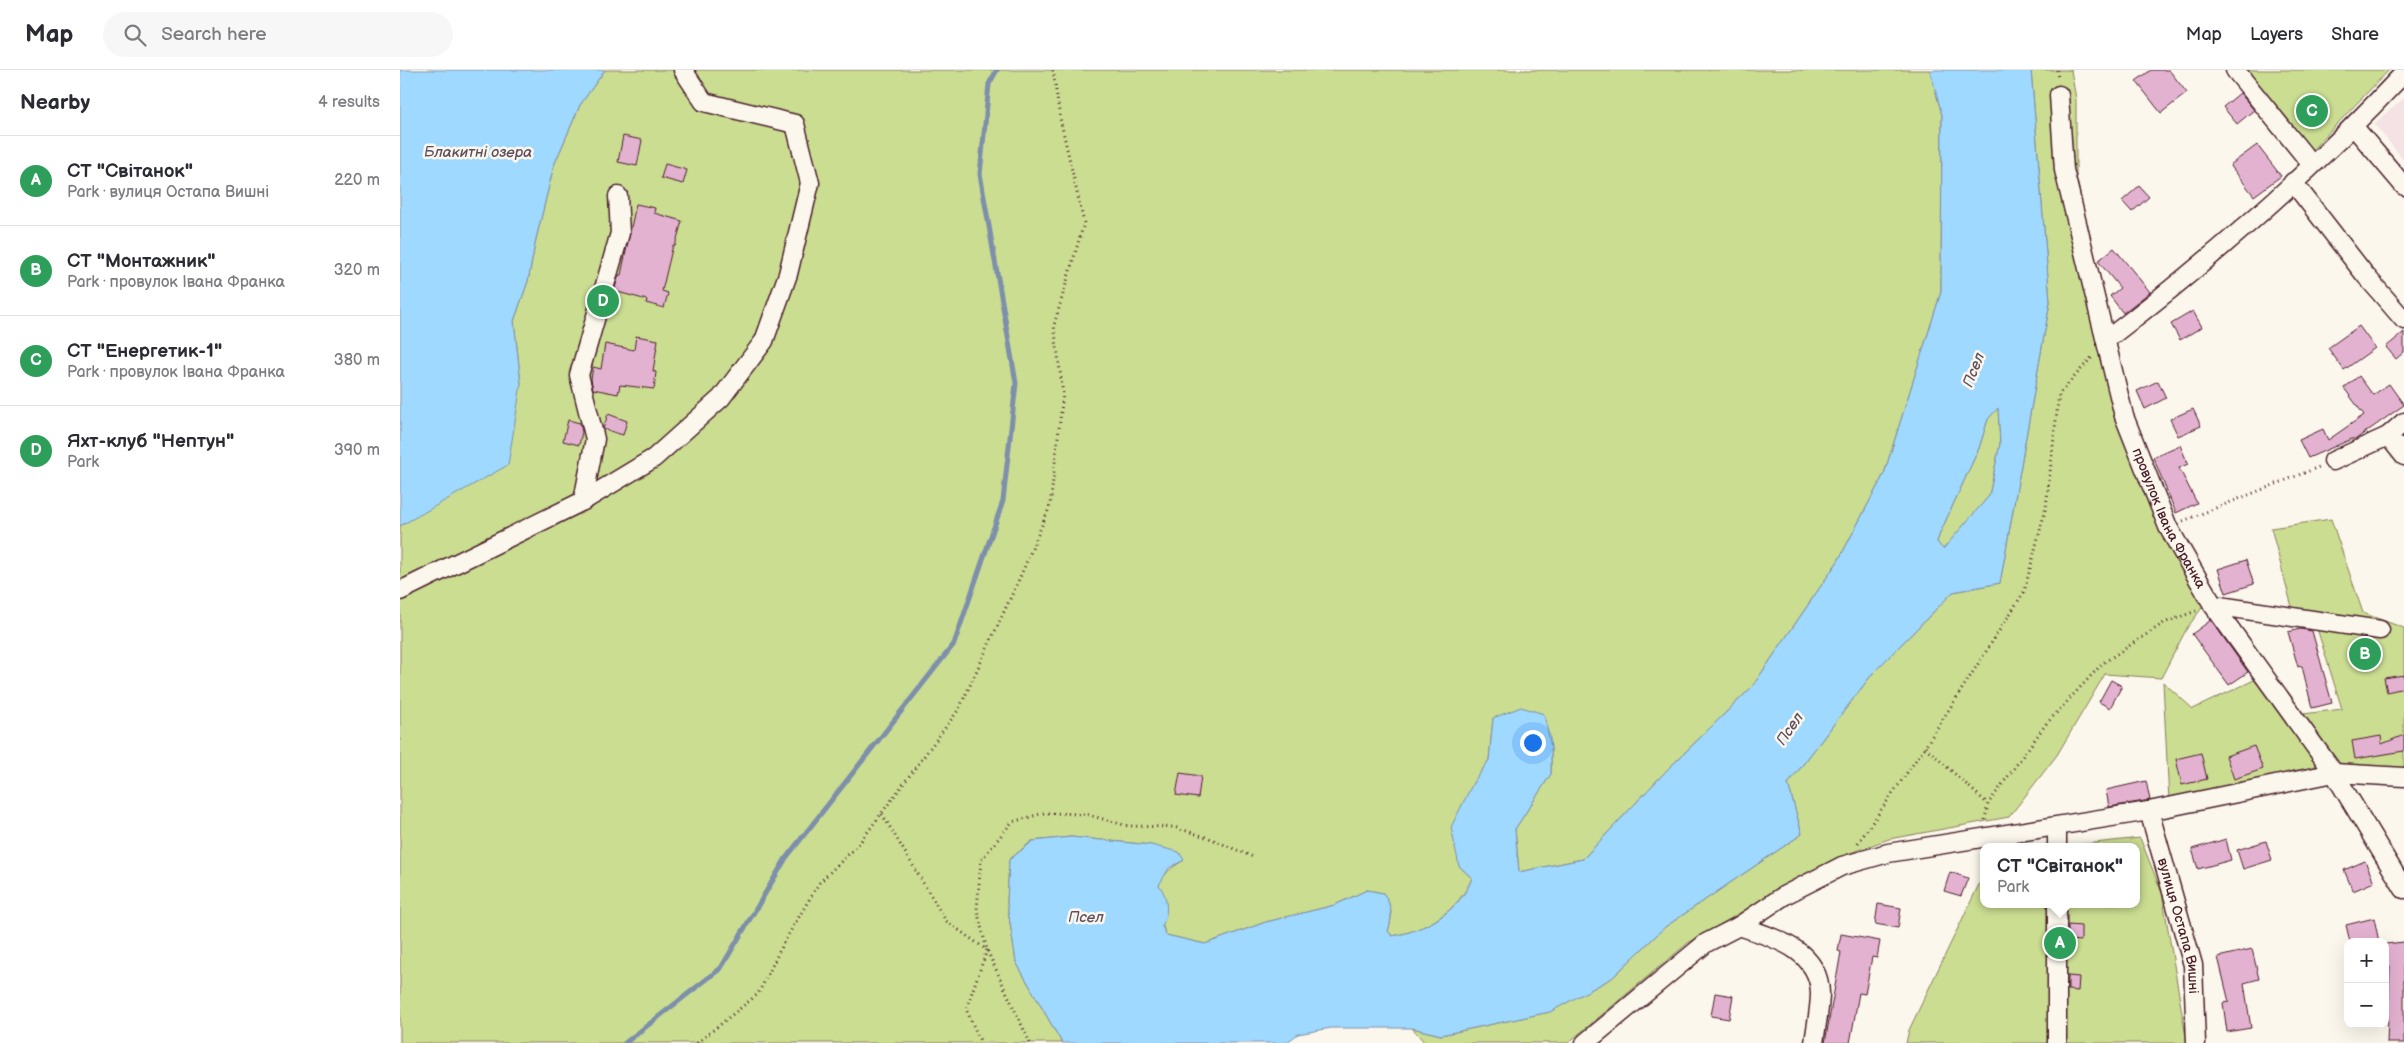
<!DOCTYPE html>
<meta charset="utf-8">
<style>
body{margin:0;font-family:"Balsamiq Sans",sans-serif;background:#f7f7f7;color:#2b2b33}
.controls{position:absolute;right:15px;bottom:15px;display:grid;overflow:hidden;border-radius:10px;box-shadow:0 5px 20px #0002}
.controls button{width:45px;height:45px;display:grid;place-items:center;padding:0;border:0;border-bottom:1px solid #e1e1e2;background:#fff;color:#2b2b33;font:25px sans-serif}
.you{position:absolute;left:1132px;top:672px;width:18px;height:18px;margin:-12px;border:4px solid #fff;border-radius:50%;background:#1a73e8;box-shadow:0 0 0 8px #1a73e833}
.badge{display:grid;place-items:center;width:32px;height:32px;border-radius:50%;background:#4a1f2b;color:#fff;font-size:16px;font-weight:700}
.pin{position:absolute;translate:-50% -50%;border:2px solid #fff;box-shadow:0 1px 5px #0006}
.popup{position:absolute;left:1580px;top:773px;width:160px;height:65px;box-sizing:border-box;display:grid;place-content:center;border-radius:10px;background:#fff;filter:drop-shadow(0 1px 4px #0005);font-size:16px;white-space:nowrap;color:#7c7c81}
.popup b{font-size:19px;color:#2b2b33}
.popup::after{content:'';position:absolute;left:50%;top:100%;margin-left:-10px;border:10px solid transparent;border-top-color:#fff}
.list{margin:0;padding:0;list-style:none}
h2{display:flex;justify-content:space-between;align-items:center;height:65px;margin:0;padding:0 20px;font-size:21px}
h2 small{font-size:16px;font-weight:400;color:#7c7c81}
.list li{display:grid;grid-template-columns:32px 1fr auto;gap:15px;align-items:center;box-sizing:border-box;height:90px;padding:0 20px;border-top:1px solid #e1e1e2}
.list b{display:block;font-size:19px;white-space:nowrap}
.list p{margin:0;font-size:16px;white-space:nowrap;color:#7c7c81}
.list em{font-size:16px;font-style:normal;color:#7c7c81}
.icon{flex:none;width:28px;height:28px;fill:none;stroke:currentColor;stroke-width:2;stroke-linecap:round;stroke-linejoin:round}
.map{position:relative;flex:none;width:2004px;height:973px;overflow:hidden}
header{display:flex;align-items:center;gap:30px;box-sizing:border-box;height:70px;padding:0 25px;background:#fff;border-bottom:1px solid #e1e1e2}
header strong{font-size:24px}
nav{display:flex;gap:28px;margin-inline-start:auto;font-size:18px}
.search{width:350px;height:45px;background:#f7f7f7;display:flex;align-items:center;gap:12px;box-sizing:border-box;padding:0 18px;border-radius:28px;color:#7c7c81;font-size:19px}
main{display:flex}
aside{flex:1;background:#fff}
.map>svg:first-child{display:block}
.built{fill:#f4e2e4}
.green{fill:#cadd91;stroke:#8a7e5e}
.water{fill:#9fd9ff;stroke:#7d8faa;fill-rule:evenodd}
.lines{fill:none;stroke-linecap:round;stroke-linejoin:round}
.stream{stroke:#7d8faa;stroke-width:5}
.building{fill:#e4b2d1;stroke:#4a1f2b}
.minor-casing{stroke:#4a1f2b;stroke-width:21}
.path{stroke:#4a1f2b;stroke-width:3;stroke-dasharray:1 4;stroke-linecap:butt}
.minor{stroke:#fbf7ec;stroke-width:18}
.labels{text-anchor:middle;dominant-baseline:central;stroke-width:5;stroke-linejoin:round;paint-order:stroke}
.street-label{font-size:14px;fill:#4a1f2b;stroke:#fbf7ec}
.water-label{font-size:15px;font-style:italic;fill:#5f4e60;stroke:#fbf7ec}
</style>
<header>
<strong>Map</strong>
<div class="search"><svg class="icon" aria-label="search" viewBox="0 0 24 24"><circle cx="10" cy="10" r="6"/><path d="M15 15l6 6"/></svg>Search here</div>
<nav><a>Map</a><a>Layers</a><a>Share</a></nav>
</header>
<main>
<aside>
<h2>Nearby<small>4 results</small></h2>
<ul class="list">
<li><span class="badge" style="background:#2e9e5b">A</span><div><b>СТ &quot;Світанок&quot;</b><p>Park · вулиця Остапа Вишні</p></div><em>220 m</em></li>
<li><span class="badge" style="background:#2e9e5b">B</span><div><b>СТ &quot;Монтажник&quot;</b><p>Park · провулок Івана Франка</p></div><em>320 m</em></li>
<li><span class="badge" style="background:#2e9e5b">C</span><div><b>СТ &quot;Енергетик-1&quot;</b><p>Park · провулок Івана Франка</p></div><em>380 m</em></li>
<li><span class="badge" style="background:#2e9e5b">D</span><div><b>Яхт-клуб &quot;Нептун&quot;</b><p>Park</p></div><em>390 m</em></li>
</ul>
</aside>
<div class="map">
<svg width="2004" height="973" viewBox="0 0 2004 973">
<rect width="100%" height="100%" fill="#fbf7ec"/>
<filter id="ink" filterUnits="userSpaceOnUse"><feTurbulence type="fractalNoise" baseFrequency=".02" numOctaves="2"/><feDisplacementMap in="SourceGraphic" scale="10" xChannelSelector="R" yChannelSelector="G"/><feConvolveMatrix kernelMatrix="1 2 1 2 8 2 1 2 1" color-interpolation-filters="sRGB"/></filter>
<g filter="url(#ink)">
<path class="built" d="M2004 28V90L1974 54Z"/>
<path class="green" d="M205 0H1530L1542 45 1541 222 1484 404 1438 491 1352 617 1266 701 1183 789 1119 802 1115 759 1151 704V677L1093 649 1089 690 1073 713 1059 796 1072 808C1059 841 1025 861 992 866L988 861C993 847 992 835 983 823L967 820 935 835 866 852 805 874 766 865C761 856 756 825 759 815 763 803 774 796 784 790L751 775 671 767 632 771 609 790 607 833 616 892 662 973H0V456L25 440 121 314 114 251 128 211 136 169 154 95 180 35Z
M1631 0H1671L1676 29V105L1722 321 1779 462 1813 523 1787 558 1761 608 1705 604 1657 685 1609 747 1489 769 1436 788 1288 873 1168 973H1025L1012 958 1041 965 1149 942 1212 908 1265 857 1402 764 1388 714 1473 603 1553 522 1600 513 1650 232Z
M1841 0H1989L1909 83Z
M1598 337 1600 374 1589 426 1543 480 1537 472 1540 463 1579 378 1588 349Z
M1931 449 1963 543 2004 558V699L1769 731 1763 612 1793 639 1854 610 1888 646 1942 639 1916 555 1893 541 1871 458Z
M1740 768 1762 823 1787 973H1506L1509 960 1584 804V834H1736V777H1658Z"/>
<path class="water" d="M0 0H205L180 35 154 95 136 169 128 211 114 251 121 314 108 395 0 456Z
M1530 0H1631L1650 232 1600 513 1553 522 1473 603 1388 714 1402 764 1265 857 1212 908 1150 942 1041 965 1012 958H931L898 964 886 973H662L616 892 607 833 609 790 633 771 671 767 751 775 779 782 784 790 769 798 759 815C768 827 769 844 762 856L766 865 805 874 866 852 935 835 967 820 983 823C992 835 993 847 988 861L992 866C1025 861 1060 841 1072 808L1059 796 1051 757 1073 713 1089 690 1093 648 1121 637 1144 644 1151 677V704L1115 759 1119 802 1183 789 1266 701 1352 617 1438 491 1484 404 1541 222 1542 45ZM1598 338 1600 374 1589 426 1543 479 1537 472 1540 463 1579 378 1588 349Z"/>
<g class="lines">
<path class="stream" d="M225 973 321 898 386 788 554 574 603 431 616 313 580 104 589 14 597 0"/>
</g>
<path class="building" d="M1751 0H1769L1787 23 1761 43 1736 11Z
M1840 23 1854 40 1837 54 1823 37Z
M223 66 242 70 237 96 218 92Z
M1857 75 1881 106 1854 126 1830 95Z
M265 94 287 100 283 114 261 108Z
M1739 116 1749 127 1732 142 1722 131Z
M236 134 255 138 254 143 282 151 275 176 273 175 262 221 268 223 264 238 246 233 247 230 214 221 219 205H221Z
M1714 178 1750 222 1723 243 1710 226 1720 218 1698 191Z
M1793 241 1802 257 1780 270 1771 254Z
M1959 256 1975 278 1944 300 1928 278Z
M2004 262V282L1996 289 1986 277Z
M236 266 258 270 253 301 256 302 254 319 220 315 218 324 193 319 191 309 193 297 201 299 205 274 234 280Z
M1959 306 1973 325 1989 314 2004 335 1956 369H1952L1908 388 1899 370 1923 359 1928 370 1964 345 1944 318Z
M1758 311 1766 328 1745 339 1737 321Z
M1793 339 1801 356 1778 366 1770 349Z
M208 344 227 351 223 365 203 359Z
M168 350 180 353 182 362 179 375 163 371Z
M1780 375 1788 394 1779 398 1797 433 1776 443 1753 387Z
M1846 490 1854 514 1826 523 1818 499Z
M1811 550 1848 602 1829 615 1792 564Z
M1900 559 1912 561 1932 633 1912 638 1902 596 1898 597 1888 562Z
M2004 605V618L1987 622 1984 608Z
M1711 610 1722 616 1710 638 1699 632Z
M2004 665V681L1955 689 1952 671 1981 666 1982 674Z
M1854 676 1863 699 1834 709 1826 686Z
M1801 683 1807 709 1782 715 1776 689Z
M780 703 801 706 798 728 776 725Z
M1746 711 1750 730 1709 737 1706 720Z
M1826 769 1831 790 1798 799 1792 779Z
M1866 771 1872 790 1843 799 1837 780Z
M1965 791 1974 812 1953 821 1944 800Z
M1550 802 1568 808 1561 826 1544 821Z
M1478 834 1501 838 1498 858 1475 854Z
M1974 848 1979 872H1950L1946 855Z
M1668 855 1681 856V871L1668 870Z
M1441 864 1480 871 1477 888 1472 887 1465 924 1459 923 1450 973H1425L1441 882 1438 881Z
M2004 872V973H1987L1990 896H1985V874Z
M1852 879 1859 909 1844 913 1851 958 1827 962 1823 933 1829 932 1818 887Z
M1668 906 1679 907 1678 921 1668 920Z
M1315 923 1333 926 1329 949 1311 946Z"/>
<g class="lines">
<defs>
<g id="minor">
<path d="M1835 0 1912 95"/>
<path id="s1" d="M1659 25 1664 100 1724 346 1768 457 1813 535 1934 703 2004 819"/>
<path d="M1954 57 2004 116"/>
<path d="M1893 112 1966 206 2004 250"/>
<path d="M1706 270C1812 189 1913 101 2004 3"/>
<path d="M2004 352 1988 366 2004 386"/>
<path d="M1933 391 1988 366"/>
<path d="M183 431 195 369 179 305 220 163 218 126"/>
<path d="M0 521 183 431 254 388 321 328 364 271 388 204 410 113 395 54 304 32 283 0"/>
<path d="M1813 535 1980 560"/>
<path id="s2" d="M1749 741 1793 895 1796 973"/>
<path d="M1657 757V777"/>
<path d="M1657 834V973"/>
<path d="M1339 856C1372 867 1419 879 1420 923 1420 939 1416 957 1414 973"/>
<path d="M1185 973 1306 873 1339 856 1385 825 1442 796 1488 783 1749 741 1934 703 2004 707"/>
</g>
</defs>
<use href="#minor" class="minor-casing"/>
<path class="path" d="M1657 0 1658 9
M1783 451 1919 397
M1525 677 1588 734
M482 744 546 851 587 880 566 939 581 973
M1585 750 1588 734 1646 654 1703 593 1764 553 1796 541
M1458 773 1525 677 1624 522 1646 437 1659 324 1693 286
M297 973 358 924 384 872 419 813 458 775 559 639 621 505 650 436 663 324 654 255 684 153 660 48 653 0
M630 973 587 880 577 840 581 790 612 752 644 743 685 744 728 756 774 757 809 768 853 787"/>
<use href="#minor" class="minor"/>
</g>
</g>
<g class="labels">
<g class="street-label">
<text stroke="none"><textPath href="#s1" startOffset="440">провулок Івана Франка</textPath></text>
<text stroke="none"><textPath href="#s2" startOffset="119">вулиця Остапа Вишні</textPath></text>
</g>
<g class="water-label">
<text x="78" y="82">Блакитні озера</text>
<text transform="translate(1574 300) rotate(-69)">Псел</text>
<text transform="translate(1390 659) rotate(-56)">Псел</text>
<text x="686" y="847">Псел</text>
</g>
</g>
</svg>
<div class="controls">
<button>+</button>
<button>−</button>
</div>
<div class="you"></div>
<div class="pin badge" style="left:1660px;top:873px;background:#2e9e5b">A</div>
<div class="popup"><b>СТ &quot;Світанок&quot;</b>Park</div>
<div class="pin badge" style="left:1965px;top:584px;background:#2e9e5b">B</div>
<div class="pin badge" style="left:1912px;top:41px;background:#2e9e5b">C</div>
<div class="pin badge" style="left:203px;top:231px;background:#2e9e5b">D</div>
</div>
</main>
